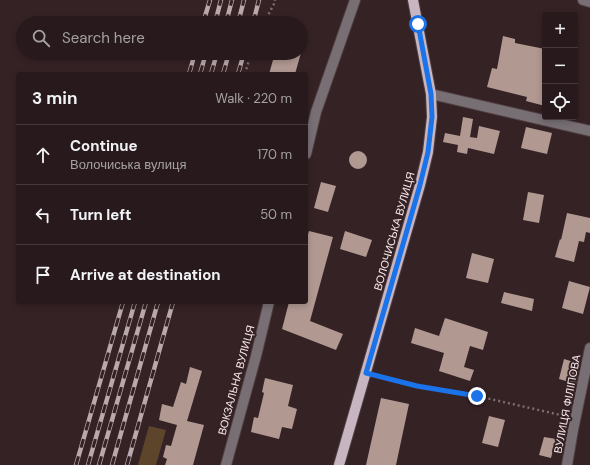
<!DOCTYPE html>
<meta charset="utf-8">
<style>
body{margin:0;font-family:"DM Sans",sans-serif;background:#342729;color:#f1f3f6}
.controls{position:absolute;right:12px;top:12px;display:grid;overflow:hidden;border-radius:4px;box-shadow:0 2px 6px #0003}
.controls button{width:36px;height:36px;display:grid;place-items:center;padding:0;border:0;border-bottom:1px solid #44383b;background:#281a1c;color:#f1f3f6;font:20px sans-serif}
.stop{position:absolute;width:12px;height:12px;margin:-9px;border:3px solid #1a73e8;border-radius:50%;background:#fff}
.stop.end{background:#1a73e8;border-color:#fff;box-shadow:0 1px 4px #0008}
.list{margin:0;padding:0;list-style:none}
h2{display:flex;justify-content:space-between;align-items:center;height:52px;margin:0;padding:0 16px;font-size:17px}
h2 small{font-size:13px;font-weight:400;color:#a5a1a3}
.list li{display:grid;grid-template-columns:26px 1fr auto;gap:12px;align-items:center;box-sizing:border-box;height:60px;padding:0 16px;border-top:1px solid #44383b}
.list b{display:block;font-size:15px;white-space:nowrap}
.list p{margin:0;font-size:13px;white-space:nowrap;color:#a5a1a3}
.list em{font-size:13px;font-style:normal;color:#a5a1a3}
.icon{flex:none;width:22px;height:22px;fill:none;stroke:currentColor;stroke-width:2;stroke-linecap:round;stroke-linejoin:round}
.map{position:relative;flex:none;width:590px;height:465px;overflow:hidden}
.search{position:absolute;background:#281a1c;box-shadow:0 2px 6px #0003;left:16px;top:16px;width:292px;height:44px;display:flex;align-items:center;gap:10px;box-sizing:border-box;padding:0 14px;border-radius:22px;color:#a5a1a3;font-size:15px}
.panel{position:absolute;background:#281a1c;box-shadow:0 2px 6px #0003;left:16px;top:72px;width:292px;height:232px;border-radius:4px}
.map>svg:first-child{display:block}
.green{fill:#5d452c}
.building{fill:#b19992}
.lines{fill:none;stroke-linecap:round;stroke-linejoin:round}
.minor-casing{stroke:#503e41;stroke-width:12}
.major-casing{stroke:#503e41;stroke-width:12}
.path{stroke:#7e6d70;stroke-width:2.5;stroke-dasharray:2 3;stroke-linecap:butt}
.minor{stroke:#776f74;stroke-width:10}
.major{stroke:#c7b6c2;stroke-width:10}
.rail-casing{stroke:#b9a9ac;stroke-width:4.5}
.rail{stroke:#352225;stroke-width:3;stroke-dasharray:9;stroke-linecap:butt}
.route{stroke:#1a73e8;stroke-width:5}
.labels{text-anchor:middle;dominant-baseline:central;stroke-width:4;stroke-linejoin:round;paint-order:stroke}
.street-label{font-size:11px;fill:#f6e8ea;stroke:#352225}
</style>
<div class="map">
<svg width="590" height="465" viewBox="0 0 590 465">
<rect width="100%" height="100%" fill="#352225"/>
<path class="green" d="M149 426 166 430 156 465H138Z"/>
<path class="building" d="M503 36 515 39V43L545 49V106L526 101 527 97 487 87 492 68 497 69Z
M275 53H301L295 74H269Z
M463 117 473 119 470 137 477 138 479 126 500 131 494 154 468 148 467 154 457 152 458 145 443 142 445 133 460 136Z
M526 127 552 133 547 154 521 148Z
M349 160a9 9 0 1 1 18 0a9 9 0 1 1-18 0Z
M321 182 336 186 328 212 314 208Z
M528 192 544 195 539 223 523 220Z
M567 213 590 218V233L586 232 584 242 579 241 574 262 555 257 560 239 561 240Z
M309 231 333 237 310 321 343 334 336 350 282 329 289 302H306V241Z
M345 231 372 240 366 257 340 249Z
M472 253 494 259 488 283 466 278Z
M569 281 590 287 583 314 562 308Z
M504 292 534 299 532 311 501 303Z
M445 318 488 332 483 350 470 346 464 367 474 370 470 381 439 371 444 353 411 343 415 328 439 336Z
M564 359 580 364 576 384 559 379Z
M190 367 202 371 187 421 204 425 193 465H165L167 459 163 457 166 445 171 446 177 425 159 420 162 404 173 407 181 382 186 384Z
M265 378 293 385 288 406 297 409 292 429 282 427 279 439 251 432 254 417 258 418 264 393 262 392Z
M381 398 409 404 396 465H366Z
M489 416 505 420 498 447 482 443Z
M544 437 556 439 551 458 539 455Z"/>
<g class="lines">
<defs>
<path id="minor" d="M583 0 590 2
M431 94 590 131
M306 154 316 112 355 0
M226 465 256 356 269 302
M567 465 573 430 590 348"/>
<path id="major" d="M339 465 420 185 428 152 432 117 431 94 413 0"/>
</defs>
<use href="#minor" class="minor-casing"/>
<use href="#major" class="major-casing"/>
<path class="path" d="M264 23 275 2V0
M245 74 251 53
M376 375 417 386 477 396 565 416"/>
<use href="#minor" class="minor"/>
<use href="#major" class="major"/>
<defs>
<path id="rail" d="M203 23 210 0
M215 23 221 0
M226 23 232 0
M238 23 244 0
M253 23 259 0
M189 74 195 53
M200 74 206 53
M211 74 217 53
M223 74 229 53
M238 74 244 53
M76 465 123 302
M88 465 135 302
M99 465 146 302
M112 465 158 302
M127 465 173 302"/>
</defs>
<use href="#rail" class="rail-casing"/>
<use href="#rail" class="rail"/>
</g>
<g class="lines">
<path class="route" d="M418 24 431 94 432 117 428 152 420 185 366 373 417 386 477 396"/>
</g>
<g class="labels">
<g class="street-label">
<text transform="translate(394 231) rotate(-74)">ВОЛОЧИСЬКА ВУЛИЦЯ</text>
<text transform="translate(236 380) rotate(-75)">ВОКЗАЛЬНА ВУЛИЦЯ</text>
<text transform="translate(567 404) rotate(-79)">ВУЛИЦЯ ФІЛІПОВА</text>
</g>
</g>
</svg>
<div class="controls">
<button>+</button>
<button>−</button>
<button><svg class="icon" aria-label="locate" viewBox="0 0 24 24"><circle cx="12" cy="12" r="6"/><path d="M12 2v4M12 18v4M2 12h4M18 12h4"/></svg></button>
</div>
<div class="stop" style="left:418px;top:24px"></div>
<div class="stop end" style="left:477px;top:396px"></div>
<div class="search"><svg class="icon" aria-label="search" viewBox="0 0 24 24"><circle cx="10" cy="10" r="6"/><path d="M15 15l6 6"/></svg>Search here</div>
<section class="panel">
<h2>3 min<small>Walk · 220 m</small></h2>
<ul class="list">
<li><svg class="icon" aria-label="ahead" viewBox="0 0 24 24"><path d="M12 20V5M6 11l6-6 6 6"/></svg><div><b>Continue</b><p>Волочиська вулиця</p></div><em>170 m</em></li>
<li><svg class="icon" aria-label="left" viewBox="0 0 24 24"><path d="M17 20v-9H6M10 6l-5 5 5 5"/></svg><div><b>Turn left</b></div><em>50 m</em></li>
<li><svg class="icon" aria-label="arrive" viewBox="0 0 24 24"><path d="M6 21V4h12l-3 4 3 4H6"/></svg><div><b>Arrive at destination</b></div></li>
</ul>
</section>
</div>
